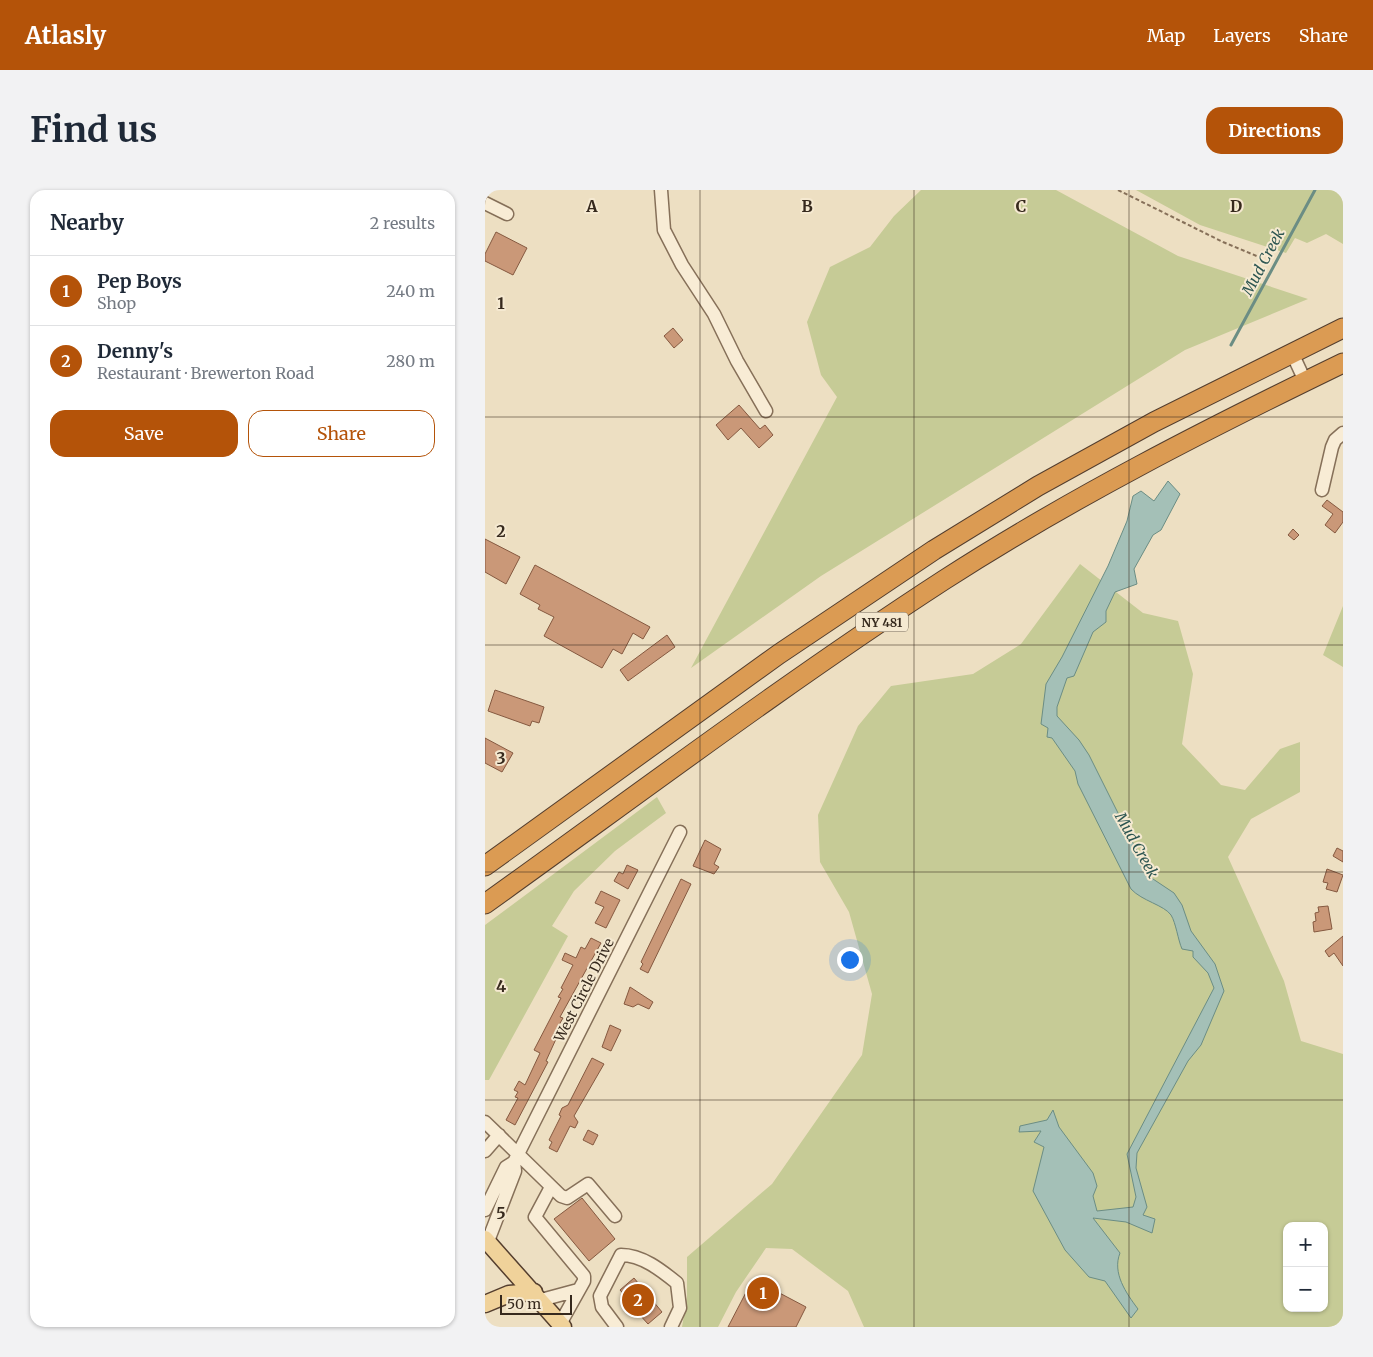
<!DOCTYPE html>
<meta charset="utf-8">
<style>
body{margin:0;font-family:Merriweather,serif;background:#f2f2f3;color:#1f2937}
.controls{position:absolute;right:15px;bottom:15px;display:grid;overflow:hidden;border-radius:10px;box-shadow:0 1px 4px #0004}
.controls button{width:45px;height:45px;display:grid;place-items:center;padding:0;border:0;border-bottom:1px solid #e0e1e3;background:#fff;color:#1f2937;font:25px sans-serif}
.scale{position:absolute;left:15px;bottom:12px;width:72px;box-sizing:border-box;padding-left:5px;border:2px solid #36291d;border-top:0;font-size:14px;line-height:18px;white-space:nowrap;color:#36291d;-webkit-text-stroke:4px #f5e9d1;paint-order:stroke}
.you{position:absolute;left:364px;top:769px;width:18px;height:18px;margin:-12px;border:4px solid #fff;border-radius:50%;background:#1a73e8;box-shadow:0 0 0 8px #1a73e833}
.badge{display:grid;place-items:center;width:32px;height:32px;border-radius:50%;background:#b45309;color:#fff;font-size:16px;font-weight:700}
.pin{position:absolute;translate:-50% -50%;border:2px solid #fff;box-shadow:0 1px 5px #0006}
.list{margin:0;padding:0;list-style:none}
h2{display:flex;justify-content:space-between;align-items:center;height:65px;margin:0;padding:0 20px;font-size:21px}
h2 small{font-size:16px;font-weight:400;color:#747a83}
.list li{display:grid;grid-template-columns:32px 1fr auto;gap:15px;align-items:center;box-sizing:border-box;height:70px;padding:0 20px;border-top:1px solid #e0e1e3}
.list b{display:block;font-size:19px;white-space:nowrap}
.list p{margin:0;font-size:16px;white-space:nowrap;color:#747a83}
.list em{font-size:16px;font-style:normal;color:#747a83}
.actions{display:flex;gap:10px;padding:15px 20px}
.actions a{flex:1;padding:11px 0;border:1px solid #b45309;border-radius:15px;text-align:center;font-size:18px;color:#b45309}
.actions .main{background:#b45309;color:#fff}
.map{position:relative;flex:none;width:858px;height:1137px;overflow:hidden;border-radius:15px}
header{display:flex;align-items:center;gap:30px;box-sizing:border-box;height:70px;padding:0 25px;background:#b45309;color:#fff}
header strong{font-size:24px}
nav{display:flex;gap:28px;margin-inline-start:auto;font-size:18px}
.intro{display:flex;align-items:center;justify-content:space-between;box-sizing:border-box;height:120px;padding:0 30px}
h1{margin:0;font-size:35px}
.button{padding:12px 22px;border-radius:15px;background:#b45309;color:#fff;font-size:18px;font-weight:700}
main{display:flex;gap:30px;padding:0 30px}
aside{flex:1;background:#fff;border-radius:15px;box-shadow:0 1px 4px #0004}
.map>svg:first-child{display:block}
.green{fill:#c6cb96;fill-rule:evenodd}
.water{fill:#a4c0b7;stroke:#6b8d84}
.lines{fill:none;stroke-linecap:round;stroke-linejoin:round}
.stream{stroke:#6b8d84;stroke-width:3}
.building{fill:#ca9878;stroke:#855940}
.minor-casing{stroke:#867059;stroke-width:15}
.major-casing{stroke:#543e2e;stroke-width:19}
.highway-casing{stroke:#543e2e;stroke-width:21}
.path{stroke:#867059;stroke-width:2;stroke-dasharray:4 2.5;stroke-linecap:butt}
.minor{stroke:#f8ecd5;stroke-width:12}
.major{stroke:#f0d29a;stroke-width:16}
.highway{stroke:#db9b53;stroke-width:19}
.grid{fill:none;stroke:#36291d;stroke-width:1;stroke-opacity:0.55}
.labels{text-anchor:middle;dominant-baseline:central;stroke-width:4;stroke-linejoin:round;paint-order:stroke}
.shield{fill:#f5e9d1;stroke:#6f6353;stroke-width:1}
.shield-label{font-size:12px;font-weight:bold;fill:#36291d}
.street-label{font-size:14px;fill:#36291d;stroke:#f5e9d1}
.water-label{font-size:15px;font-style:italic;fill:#2d5652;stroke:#f5e9d1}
.grid-label{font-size:16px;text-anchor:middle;font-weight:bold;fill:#36291d;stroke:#f5e9d1;stroke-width:4;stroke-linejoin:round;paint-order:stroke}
</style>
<header>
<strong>Atlasly</strong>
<nav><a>Map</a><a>Layers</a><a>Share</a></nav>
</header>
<div class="intro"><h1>Find us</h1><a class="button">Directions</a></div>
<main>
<aside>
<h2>Nearby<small>2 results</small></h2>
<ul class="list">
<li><span class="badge">1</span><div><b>Pep Boys</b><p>Shop</p></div><em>240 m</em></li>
<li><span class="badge">2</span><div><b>Denny's</b><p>Restaurant · Brewerton Road</p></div><em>280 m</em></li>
</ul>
<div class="actions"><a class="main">Save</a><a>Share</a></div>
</aside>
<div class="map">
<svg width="858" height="1137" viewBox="0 0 858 1137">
<rect width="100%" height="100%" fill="#eddfc2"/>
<path class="green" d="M436 0H571L693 66 823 109 700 160 336 386 206 478 352 207 336 185 322 132 345 77 385 57 409 26Z
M651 0H858V54L841 44 822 53 810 48 801 63 715 35Z
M595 374 658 423 693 431 708 484 697 554 736 595 760 600 795 559 815 552V602L766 629 743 667 799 791 816 851 858 864V1137H379L363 1101 307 1059 281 1058 251 1102 233 1137H197L202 1107V1067L287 994 377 865 387 804 364 722 335 672 333 625 373 536 406 496 488 484 536 454ZM802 1036H839V1118H802Z
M858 416V477L838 465Z
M172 607 181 623 130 661 89 701 67 736 83 746 4 890H0V735Z"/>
<path class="water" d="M683 291 695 304 676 340 668 345 649 379 652 394 630 402 621 421V432L608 442 589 486 582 488 572 517V526L594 550 604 565 665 687 689 703 697 715 706 741 730 774 739 801 716 855 703 871 652 963 651 978 662 1017 658 1025 670 1029 667 1043 641 1032 608 1028 635 1063C627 1083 641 1103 653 1119L646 1128 620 1091 604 1087 580 1060 548 1001 559 957 549 952 556 941 534 942 535 936 562 930 568 920 574 937 608 983 612 996 608 1006 612 1021 648 1017 651 1007 642 964 729 798 723 783 708 767V761L697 759C693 750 691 733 686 725 679 715 657 711 646 699L593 594 590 581 567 548 562 547 563 538 556 534 561 494 577 467 623 376 642 331 648 306 656 301 669 311Z"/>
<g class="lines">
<path class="stream" d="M746 155 830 0"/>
</g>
<path class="building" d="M11 42 42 58 28 85 0 71V64Z
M188 138 198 150 189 158 179 146Z
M254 215 275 239 280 235 288 245 274 258 256 238 243 250 231 235Z
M842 310 858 322V332L850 343 840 335 848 324 837 316Z
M808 339 814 345 809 350 803 345Z
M0 349 35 367 21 394 0 382Z
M50 375 165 437 158 449 148 443 137 464 128 459 117 478 59 446 69 427 53 419 55 415 35 404Z
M182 445 190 457 143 491 135 480Z
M10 500 59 517 54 533 47 531 45 536 3 521Z
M0 548 28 563 17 582 0 573Z
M220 650 236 659 229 674 234 677 229 684 208 676Z
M852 658 858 661V672L848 666Z
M142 675 153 680 143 699 129 691 134 682 138 684Z
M842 679 858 685 852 702 841 699 843 693 838 692Z
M196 689 206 694 163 783 155 779 158 774 156 772Z
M116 701 135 710 121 738 110 733 119 717 110 713Z
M843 716 847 739 829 742 828 732 831 731 830 723 834 722 833 717Z
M858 746V776L849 763 844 767 840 761Z
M106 748 116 753 75 827 78 828 67 847 71 849 61 871 63 872 30 935 21 930 33 908 30 907 33 902 29 900 34 891 40 895 55 863 49 860 76 808 73 807 78 799 76 798 88 775 77 770 80 763 91 768 96 757 100 759Z
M145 797 168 812 164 819 153 814 148 817 139 814Z
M125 835 136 840 126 861 117 857Z
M107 868 119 874 89 926 93 932 90 938 85 936 72 962 64 958 67 952 64 950 76 926 74 925 77 918 83 915Z
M103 940 113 945 108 955 98 950Z
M97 1008 130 1049 104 1071 69 1029Z
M149 1088 177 1122 163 1134 154 1124 150 1127 137 1112 142 1108 135 1100Z
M268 1089 321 1117 311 1137H243Z"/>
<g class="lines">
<defs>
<path id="minor" d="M176 0 179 40 197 75 229 124 252 171 281 221
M0 13 22 24
M807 163 820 191
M837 300 847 257 850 250 858 243
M0 932 76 1006 82 1008 103 994 130 1026
M0 961 14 945
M66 997 50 1027 99 1086V1091L75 1134
M0 1020 21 977 29 972 195 642
M3 1051 30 981 29 972
M56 1110 93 1100
M132 1137 117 1117 115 1106 136 1065C157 1065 176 1080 192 1093L195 1118 186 1137"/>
<path id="major" d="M0 1049 78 1137
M0 1114 24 1104 49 1102"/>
<path id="highway" d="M0 676 294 464 449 360 553 296 669 232 858 138
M0 714C152 605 302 492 459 390 586 308 722 239 858 173"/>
</defs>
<use href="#minor" class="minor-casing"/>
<use href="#major" class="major-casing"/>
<use href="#highway" class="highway-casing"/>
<path class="path" d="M633 0 738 52 774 67"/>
<use href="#minor" class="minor"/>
<use href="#major" class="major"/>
<use href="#highway" class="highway"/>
</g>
<path class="grid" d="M215 0V1137M429 0V1137M644 0V1137M0 227H858M0 455H858M0 682H858M0 910H858"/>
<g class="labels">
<rect class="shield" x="371" y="422.5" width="52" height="19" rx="4"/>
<g class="shield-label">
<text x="397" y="432">NY 481</text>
</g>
<g class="street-label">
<text transform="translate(99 800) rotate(-63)">West Circle Drive</text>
</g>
<g class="water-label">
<text transform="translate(778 72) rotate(-62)">Mud Creek</text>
<text transform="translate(652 655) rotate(61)">Mud Creek</text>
</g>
</g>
<g class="grid-label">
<text x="107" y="22">A</text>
<text x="322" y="22">B</text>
<text x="536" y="22">C</text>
<text x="751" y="22">D</text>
<text x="16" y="119">1</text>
<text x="16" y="347">2</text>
<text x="16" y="574">3</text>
<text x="16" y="802">4</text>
<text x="16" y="1029">5</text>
</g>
</svg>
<div class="controls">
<button>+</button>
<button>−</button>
</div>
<div class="scale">50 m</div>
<div class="you"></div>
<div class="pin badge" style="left:278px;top:1103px">1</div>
<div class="pin badge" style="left:153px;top:1110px">2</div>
</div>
</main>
